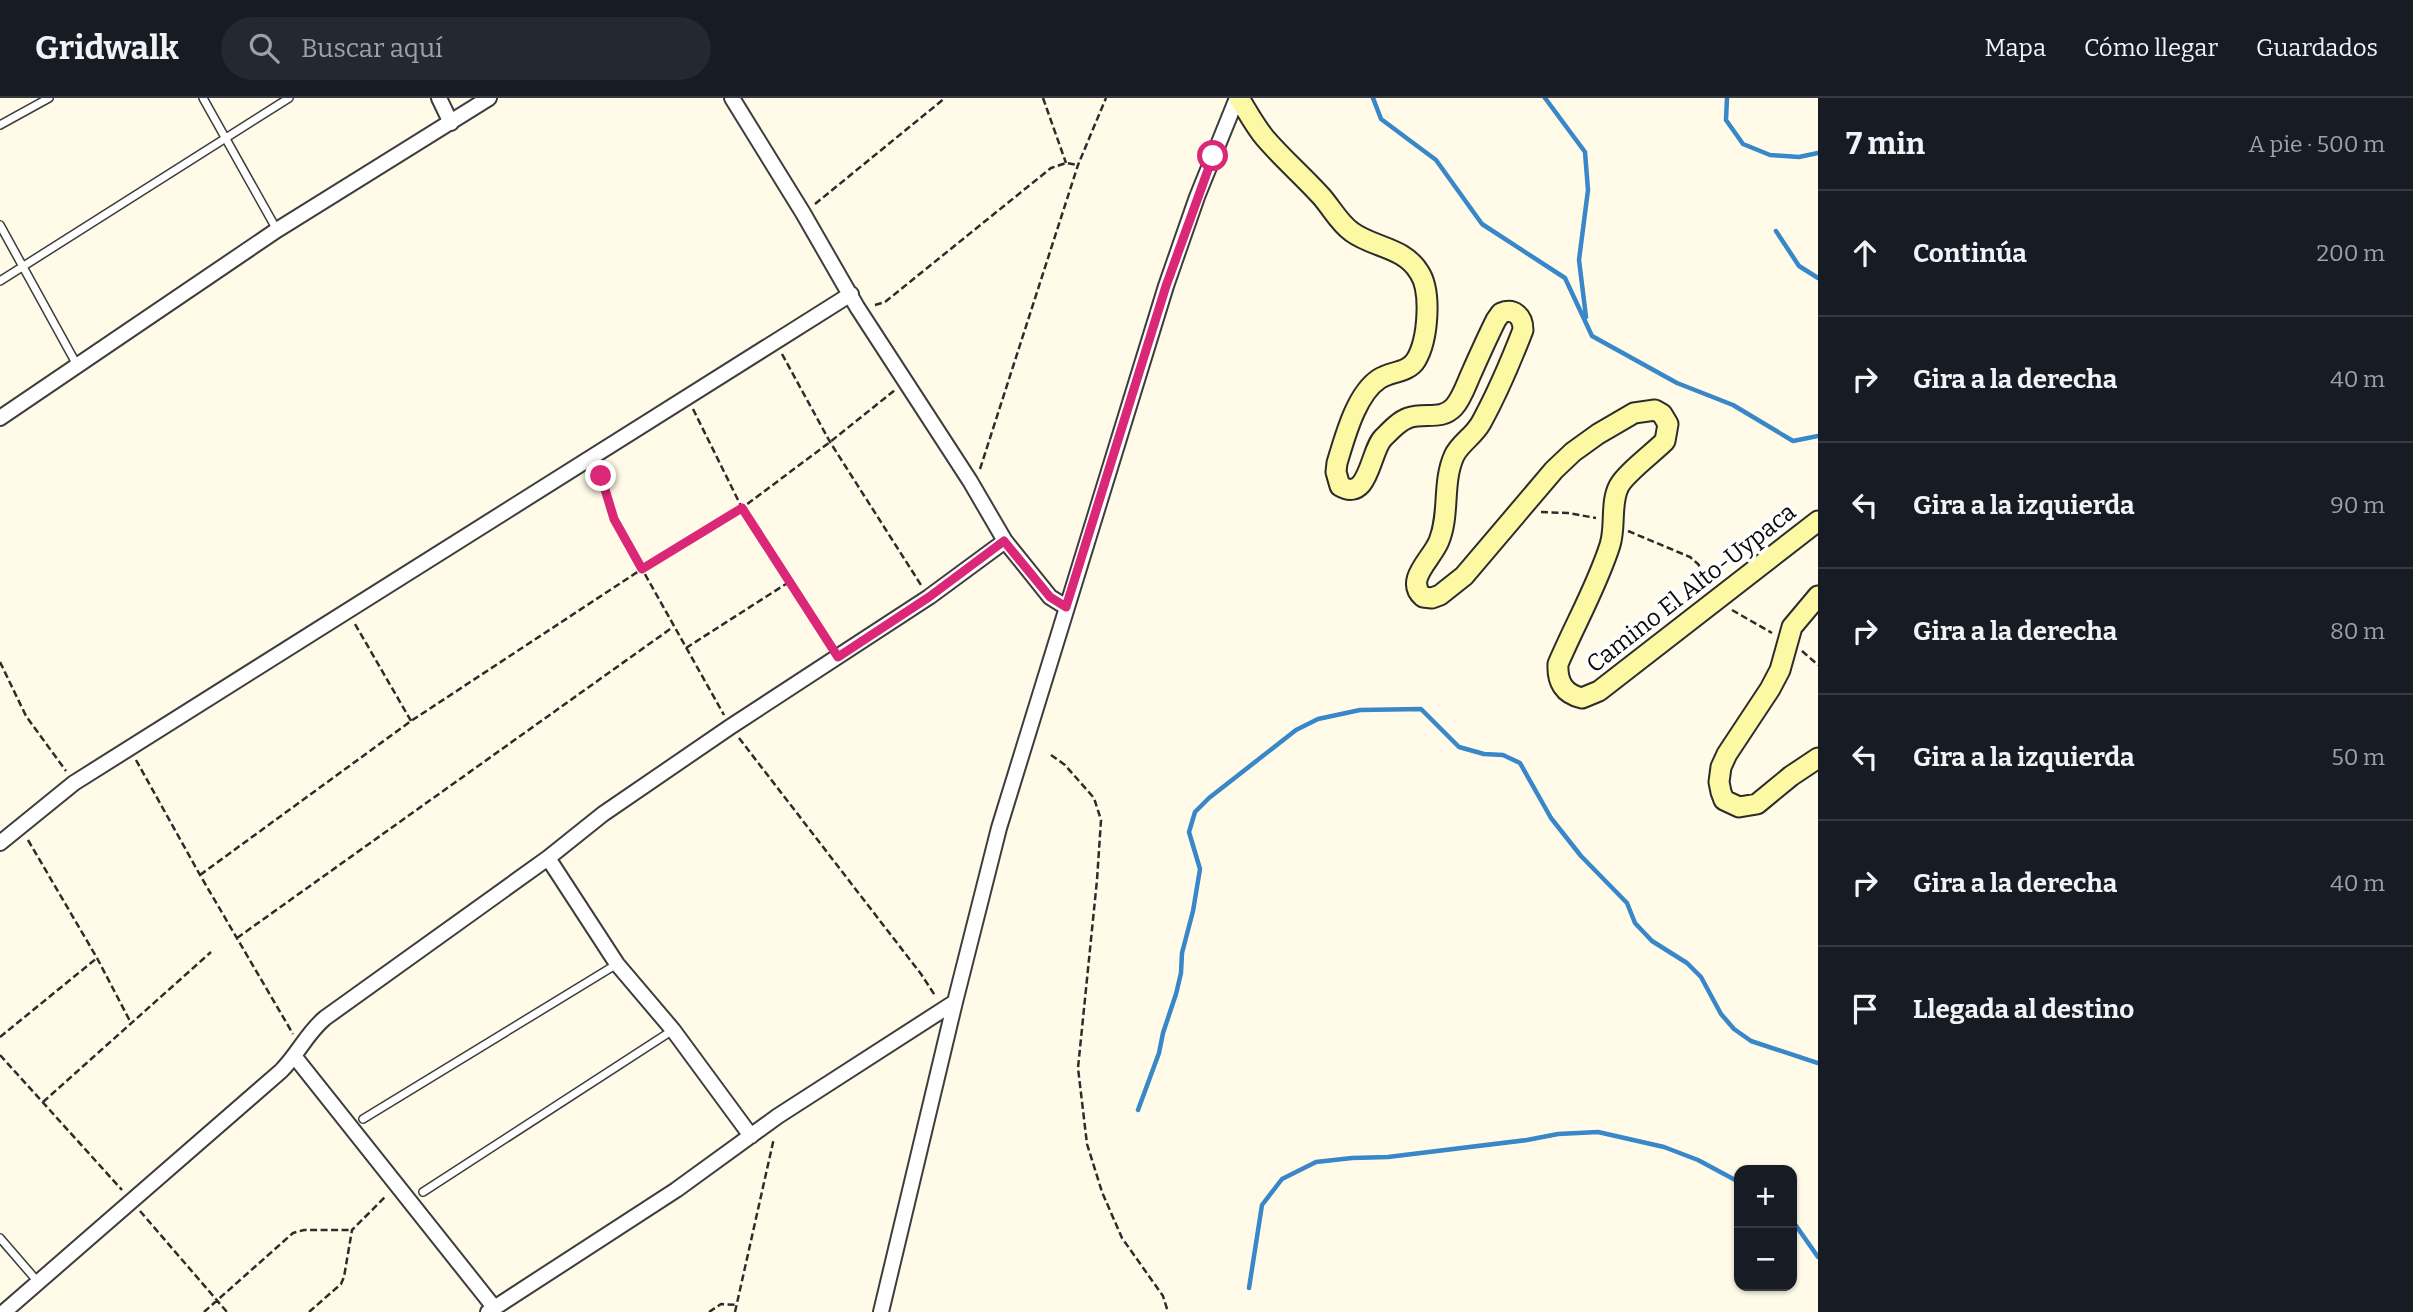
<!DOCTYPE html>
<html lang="es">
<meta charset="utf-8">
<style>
body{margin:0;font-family:Bitter,serif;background:#242831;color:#f1f3f6}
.controls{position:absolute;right:21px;bottom:21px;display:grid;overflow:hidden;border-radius:14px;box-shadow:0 2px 5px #0004}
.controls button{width:63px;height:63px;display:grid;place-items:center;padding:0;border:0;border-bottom:2px solid #363941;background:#171b24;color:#f1f3f6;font:35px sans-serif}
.stop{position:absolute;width:21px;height:21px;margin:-16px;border:5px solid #db2777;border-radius:50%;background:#fff}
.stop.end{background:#db2777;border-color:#fff;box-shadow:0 2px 7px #0008}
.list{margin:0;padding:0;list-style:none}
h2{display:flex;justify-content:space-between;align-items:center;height:91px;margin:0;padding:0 28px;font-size:30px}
h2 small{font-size:23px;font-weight:400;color:#9ea1a6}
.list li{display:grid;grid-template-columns:46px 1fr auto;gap:21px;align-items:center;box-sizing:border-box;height:126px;padding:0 28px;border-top:2px solid #363941}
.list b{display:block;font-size:26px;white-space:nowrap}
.list em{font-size:23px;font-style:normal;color:#9ea1a6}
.icon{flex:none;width:38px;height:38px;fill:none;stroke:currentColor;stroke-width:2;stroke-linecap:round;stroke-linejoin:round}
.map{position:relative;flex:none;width:1818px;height:1214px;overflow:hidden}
header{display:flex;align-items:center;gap:42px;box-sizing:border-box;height:98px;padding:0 35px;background:#171b24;border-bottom:2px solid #363941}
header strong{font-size:33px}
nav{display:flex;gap:38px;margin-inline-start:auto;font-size:24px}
.search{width:490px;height:63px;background:#242831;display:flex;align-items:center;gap:18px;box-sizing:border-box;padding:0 24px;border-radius:38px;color:#9ea1a6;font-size:26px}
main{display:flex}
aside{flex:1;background:#171b24}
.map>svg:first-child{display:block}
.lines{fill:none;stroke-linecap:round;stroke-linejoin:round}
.stream{stroke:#3787c9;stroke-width:4.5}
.lane-casing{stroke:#3d3d3d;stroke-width:10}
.street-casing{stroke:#3d3d3d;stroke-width:18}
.secondary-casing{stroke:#2c2c2c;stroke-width:23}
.path{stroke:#2c2c2c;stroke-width:2.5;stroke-dasharray:7 3.5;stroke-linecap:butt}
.lane{stroke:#fff;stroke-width:7}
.street{stroke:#fff;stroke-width:14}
.secondary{stroke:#fdf8a4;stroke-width:19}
.route{stroke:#db2777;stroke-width:9}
.labels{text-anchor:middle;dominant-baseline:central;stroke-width:7;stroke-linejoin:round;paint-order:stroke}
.street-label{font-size:24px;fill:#0a0a0a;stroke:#fff}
</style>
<header>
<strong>Gridwalk</strong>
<div class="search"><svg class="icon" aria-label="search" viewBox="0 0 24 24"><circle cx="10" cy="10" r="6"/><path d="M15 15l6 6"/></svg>Buscar aquí</div>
<nav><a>Mapa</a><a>Cómo llegar</a><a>Guardados</a></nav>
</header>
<main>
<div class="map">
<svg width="1818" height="1214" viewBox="0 0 1818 1214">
<rect width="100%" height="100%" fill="#fffbe8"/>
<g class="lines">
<path class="stream" d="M1373 0 1381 21 1436 62 1482 126 1565 180 1592 238 1677 285 1733 307 1793 343 1818 338
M1545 0 1585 54 1588 92 1579 162 1586 219
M1727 0 1726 22 1743 46 1770 57 1799 59 1818 55
M1776 133 1799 168 1818 180
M1138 1012 1159 955 1163 935 1176 896 1181 875 1182 855 1193 813 1200 771 1189 734 1195 714 1209 700 1296 632 1318 621 1360 612 1421 611 1459 649 1484 656 1503 657 1520 665 1551 720 1581 758 1627 805 1635 825 1652 843 1687 865 1701 879 1721 916 1734 931 1751 943 1818 965
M1792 1122 1818 1159
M1249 1190 1262 1107 1282 1081 1316 1064 1352 1060 1388 1059 1527 1042 1558 1036 1598 1034 1664 1049 1698 1062 1739 1084"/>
<defs>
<path id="lane" d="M203 0 277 132
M0 27 49 0
M0 127 77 267
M0 183 289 0
M363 1021 617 866
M423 1094 673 932
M0 1140 38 1184"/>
<path id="street" d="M439 0 451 25
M732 0 803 115 857 209 970 383 1005 443
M0 320 277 132 489 0
M0 745 74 685 851 196
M548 760 617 866 673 932 751 1038
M295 959 493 1208
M4 1214 281 973C299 955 306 936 325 920L548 760 603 716 730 629 929 499 1005 443 1050 499 1066 509
M488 1214 676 1092 778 1018 955 904
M881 1214 955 904 999 730 1166 188 1197 99 1237 0"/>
<path id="secondary" d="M1239 0C1247 13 1255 28 1265 40 1283 61 1303 78 1321 98 1331 109 1339 125 1352 134 1374 150 1404 149 1419 174 1432 193 1428 242 1416 262 1408 275 1391 273 1379 281 1356 296 1345 339 1337 365L1336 374 1340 388C1369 405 1370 353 1383 340 1390 333 1399 323 1408 320 1425 314 1441 323 1454 309 1462 300 1466 287 1471 276 1479 258 1487 240 1496 222L1501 215C1514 210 1523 218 1523 232 1511 263 1497 296 1481 325 1473 339 1460 345 1454 358 1442 385 1450 416 1439 443 1432 461 1404 482 1423 499L1432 500 1440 497 1464 478 1554 372 1573 354 1598 336 1634 315 1655 312 1662 316 1668 326 1665 343C1653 355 1625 376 1619 388 1610 405 1616 428 1610 447 1597 488 1575 526 1558 566 1557 584 1564 596 1582 600L1599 593 1818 423
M1818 498 1792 529 1780 572 1770 591 1727 656 1721 669 1719 684 1721 694 1724 702 1739 709 1757 706 1791 678 1818 660"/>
</defs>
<use href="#lane" class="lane-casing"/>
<use href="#street" class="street-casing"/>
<use href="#secondary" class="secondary-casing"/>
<path class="path" d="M1043 0 1066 65
M815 106 945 0
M875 207 885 204 1051 70 1066 65 1078 67
M782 256 830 344 921 487
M693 311 742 410 830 547
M599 371 614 421 724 617
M980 371 1078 67 1106 0
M1541 414 1568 415 1596 420
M1628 433 1690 459 1698 466 1711 486
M1732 512 1772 535
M355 526 411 623
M686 550 789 484
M1802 553 1818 567
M0 564 26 618 66 673
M739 640 921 876 936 899
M1051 657 1065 667 1094 700 1101 722 1097 782 1078 970 1087 1046 1102 1094 1122 1140 1163 1198 1168 1214
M136 662 200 777 293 936
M28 742 97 860 131 925
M200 777 411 623 642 471 742 410 830 344 895 292
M237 840 673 529
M0 939 97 860
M0 957 122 1092
M43 1004 211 854
M140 1113 227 1214
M204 1214 293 1135 304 1132H352
M309 1214 341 1186 344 1179 352 1132 386 1098
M709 1214 721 1206 737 1207
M735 1214 774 1040"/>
<use href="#lane" class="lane"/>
<use href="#street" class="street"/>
<use href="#secondary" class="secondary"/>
</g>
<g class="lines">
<path class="route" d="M601 378 614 421 642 471 742 410 838 559 929 499 1004 443 1050 499 1066 509 1166 188 1213 58"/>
</g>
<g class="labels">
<g class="street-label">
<text transform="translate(1691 490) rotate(-38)">Camino El Alto-Uypaca</text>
</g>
</g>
</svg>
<div class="controls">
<button>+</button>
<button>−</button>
</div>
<div class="stop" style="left:1213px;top:58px"></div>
<div class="stop end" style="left:601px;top:378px"></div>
</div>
<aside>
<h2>7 min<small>A pie · 500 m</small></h2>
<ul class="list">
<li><svg class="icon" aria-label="ahead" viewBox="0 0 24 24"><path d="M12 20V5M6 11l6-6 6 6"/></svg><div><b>Continúa</b></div><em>200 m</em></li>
<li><svg class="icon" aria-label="right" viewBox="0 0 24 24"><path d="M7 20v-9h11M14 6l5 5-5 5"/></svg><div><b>Gira a la derecha</b></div><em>40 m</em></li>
<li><svg class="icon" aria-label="left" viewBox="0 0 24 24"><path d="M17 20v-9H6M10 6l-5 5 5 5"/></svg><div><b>Gira a la izquierda</b></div><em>90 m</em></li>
<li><svg class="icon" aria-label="right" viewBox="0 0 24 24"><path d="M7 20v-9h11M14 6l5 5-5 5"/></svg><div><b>Gira a la derecha</b></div><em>80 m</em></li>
<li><svg class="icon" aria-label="left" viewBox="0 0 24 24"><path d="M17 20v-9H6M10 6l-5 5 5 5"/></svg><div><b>Gira a la izquierda</b></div><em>50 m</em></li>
<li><svg class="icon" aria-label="right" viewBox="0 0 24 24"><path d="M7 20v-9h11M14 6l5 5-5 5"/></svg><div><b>Gira a la derecha</b></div><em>40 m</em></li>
<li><svg class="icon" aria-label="arrive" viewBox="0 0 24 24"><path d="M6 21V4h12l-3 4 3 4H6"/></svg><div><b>Llegada al destino</b></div></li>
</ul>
</aside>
</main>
